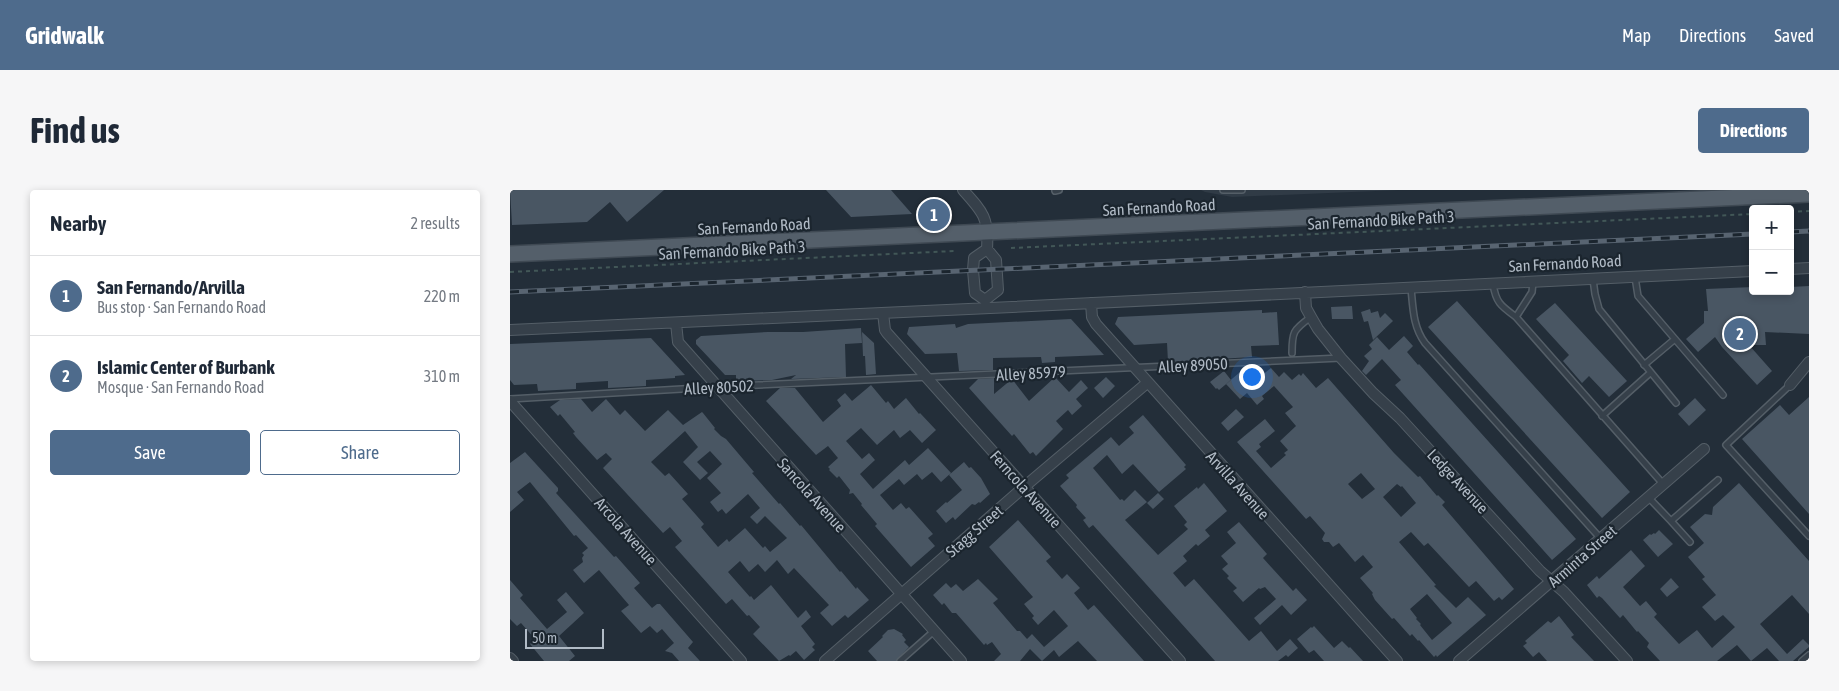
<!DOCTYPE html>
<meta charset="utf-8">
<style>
body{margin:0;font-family:"Asap Condensed",sans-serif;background:#f6f6f7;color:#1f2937}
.controls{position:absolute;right:15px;top:15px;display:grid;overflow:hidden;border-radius:5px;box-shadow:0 2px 8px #0003}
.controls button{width:45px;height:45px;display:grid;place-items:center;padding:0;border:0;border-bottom:1px solid #e0e1e3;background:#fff;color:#1f2937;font:25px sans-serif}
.scale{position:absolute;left:15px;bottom:12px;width:79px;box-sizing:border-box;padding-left:5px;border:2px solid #b1bbc6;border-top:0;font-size:14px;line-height:18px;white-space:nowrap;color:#b1bbc6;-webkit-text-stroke:4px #1b252e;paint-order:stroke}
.you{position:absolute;left:741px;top:186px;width:18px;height:18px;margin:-12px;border:4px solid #fff;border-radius:50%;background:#1a73e8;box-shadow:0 0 0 8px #1a73e833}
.badge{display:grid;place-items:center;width:32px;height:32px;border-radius:50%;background:#4e6b8c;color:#fff;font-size:16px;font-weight:700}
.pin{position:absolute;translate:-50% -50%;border:2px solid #fff;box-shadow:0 1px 5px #0006}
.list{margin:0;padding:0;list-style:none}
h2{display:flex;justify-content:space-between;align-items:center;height:65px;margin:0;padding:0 20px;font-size:21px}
h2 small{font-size:16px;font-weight:400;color:#747a83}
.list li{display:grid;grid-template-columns:32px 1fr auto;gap:15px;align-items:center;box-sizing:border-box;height:80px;padding:0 20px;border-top:1px solid #e0e1e3}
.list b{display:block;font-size:19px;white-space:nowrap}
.list p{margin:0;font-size:16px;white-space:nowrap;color:#747a83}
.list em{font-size:16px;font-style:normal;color:#747a83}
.actions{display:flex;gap:10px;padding:15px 20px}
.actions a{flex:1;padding:11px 0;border:1px solid #4e6b8c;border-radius:5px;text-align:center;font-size:18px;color:#4e6b8c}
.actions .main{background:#4e6b8c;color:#fff}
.map{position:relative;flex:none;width:1299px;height:471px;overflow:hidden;border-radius:5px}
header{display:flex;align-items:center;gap:30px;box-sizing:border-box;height:70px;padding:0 25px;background:#4e6b8c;color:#fff}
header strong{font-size:24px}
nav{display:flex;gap:28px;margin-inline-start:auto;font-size:18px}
.intro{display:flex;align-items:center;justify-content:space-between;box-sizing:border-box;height:120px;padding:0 30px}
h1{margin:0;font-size:35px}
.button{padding:12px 22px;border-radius:5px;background:#4e6b8c;color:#fff;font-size:18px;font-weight:700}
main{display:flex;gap:30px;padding:0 30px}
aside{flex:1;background:#fff;border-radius:5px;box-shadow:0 2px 8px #0003}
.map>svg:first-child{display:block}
.airport{fill:#303b46}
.building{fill:#495663;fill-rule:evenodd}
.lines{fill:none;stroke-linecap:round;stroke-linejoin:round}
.lane-casing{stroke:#545e67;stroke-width:8}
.street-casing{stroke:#545e67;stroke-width:12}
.primary-casing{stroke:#3f4953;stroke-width:18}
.path{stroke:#425757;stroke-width:2;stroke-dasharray:4 4;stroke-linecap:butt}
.lane{stroke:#36404a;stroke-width:5}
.street{stroke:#36404a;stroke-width:10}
.primary{stroke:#545f6a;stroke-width:15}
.rail-casing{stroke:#586471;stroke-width:5}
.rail{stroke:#1b252e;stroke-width:3;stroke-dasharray:9;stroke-linecap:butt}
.labels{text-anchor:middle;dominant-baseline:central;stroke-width:4.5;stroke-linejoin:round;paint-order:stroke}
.street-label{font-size:16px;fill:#b1bbc6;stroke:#1b252e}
</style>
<header>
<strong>Gridwalk</strong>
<nav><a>Map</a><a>Directions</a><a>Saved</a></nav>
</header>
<div class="intro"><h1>Find us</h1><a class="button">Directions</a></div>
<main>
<aside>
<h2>Nearby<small>2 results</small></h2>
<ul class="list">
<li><span class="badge">1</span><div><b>San Fernando/Arvilla</b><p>Bus stop · San Fernando Road</p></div><em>220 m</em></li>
<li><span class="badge">2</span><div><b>Islamic Center of Burbank</b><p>Mosque · San Fernando Road</p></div><em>310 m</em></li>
</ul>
<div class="actions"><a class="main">Save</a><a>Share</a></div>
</aside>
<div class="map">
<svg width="1299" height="471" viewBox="0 0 1299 471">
<rect width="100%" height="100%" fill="#232e39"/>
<path class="airport" d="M691 0H889L722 7 695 2Z"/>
<path class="building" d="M0 0H154L117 32 100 12 77 32 2 35Z
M316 0H381L402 24 341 27Z
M1299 96V144L1255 142 1256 155H1239L1262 181 1247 195 1212 157 1205 147 1188 162 1176 149 1194 133V121H1198L1196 99 1243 97V101H1280V97Z
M947 111 1120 302 1092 328 918 137Z
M1045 113 1117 191 1099 207 1079 186 1072 193 1053 171 1059 165 1026 129Z
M842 116 843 129H822L821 117Z
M860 119 861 123 868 121 870 128 875 123 883 131 863 150 858 131 854 132 851 122Z
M752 120V123L767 122 769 155 741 156 742 167 658 172 657 153 624 155 605 134 608 127Z
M561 129 594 165 545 167V172L532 173 531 167 483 168V180L449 181 447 163 415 164 397 144 399 137 445 134 446 138 458 134Z
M351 138 352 153 335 154 336 187 281 189 286 185 262 190 229 191V190H226V185H215L186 154V150L191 146 258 142H293Z
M352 142 364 153 366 184 356 185 355 166H353Z
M894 146 903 156 897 162 908 175 909 174 1066 349 1042 370 885 195 891 190 872 169 856 185 852 181 859 171 854 166 862 159 859 155 867 147 879 160Z
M141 148 175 185 165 186V188L136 190V196L98 198V191L66 193V199L28 201 27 194 4 195 0 190V154Z
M736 177H741V194L761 178 769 187 774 182 782 190 789 184 791 186 793 183 806 198 818 188 884 263 908 287 910 286 927 306 928 305 935 312 932 315 1004 399 992 410 989 407 984 411 966 391 959 397 918 353 914 356 901 342 889 352 926 395 924 396 946 418 958 407 976 425 927 467 926 465 924 467 909 450 908 451 902 444 900 446 884 428 882 429 865 410 862 404 863 403 850 388 863 377 853 365 845 372 829 353 823 357 819 352H814L812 349 815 343 800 326 796 329 727 252 755 229 765 241 749 254 751 257 746 261 761 278 776 265 774 263 778 260 770 251 786 236 775 223 783 217 764 196 752 206 754 209 747 215 737 203 730 209 716 194ZM851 283 865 299 852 309 838 294ZM887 294 891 297 892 296 906 313 891 327 873 307ZM917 404 942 433 922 450 910 435 911 434 906 429 907 428 900 419Z
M714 181 721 190 709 200 707 198 706 199 700 192Z
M545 187 559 202 571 190 578 198 566 209 572 216 562 225 558 220 546 231 553 239 526 266 523 262 520 264 504 244 502 246 459 198 468 189 484 188V204L502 189 519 211Z
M596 187 605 196 593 208 584 198Z
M361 195 376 213 378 211 384 219 396 208 409 224 410 223 426 240 412 253 400 240 390 248 384 240 367 255 351 238 336 251 352 269 359 263 365 270 350 284 363 299 395 270 399 275 418 258 441 283 431 292 422 282 412 290 407 284 394 295 389 289 370 305 383 320 391 313 396 319 399 317 423 344 418 348 425 356 401 377 365 336 367 334 351 315 352 314 343 303 339 304 340 300 329 286 327 288 319 280 320 279 318 277 328 268 318 256 306 265 256 211 270 198H285L313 232 331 216 327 210 335 203 342 211Z
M1299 207V324L1232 249 1270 215 1279 225Z
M1185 208 1196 220 1179 236 1168 224Z
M71 209 82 222 96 209 110 225 115 220 135 241 158 220 173 235 192 222 193 223 205 238 204 239 211 246 216 249 244 282 242 283 269 314 270 313 290 336 291 335 330 382 331 381 346 399 347 397 359 410 338 428 335 425 322 436 310 423 319 415 284 378 278 384 267 370 255 382 248 374 239 382 230 371 218 382 240 407 241 406 244 410 261 395 288 428 296 420 301 427 291 436 305 454 302 457 305 460 294 470 286 461 280 466 279 465 269 471 243 444 250 437 239 425 237 426 222 409 216 414 165 357 172 351 160 337 153 343 93 278 102 269 96 263 87 270 66 247 63 243 65 242 50 224 48 226 40 217 50 210ZM175 241 188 257 173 272 190 290 198 283 187 272 200 261 212 274 197 288 211 303 200 312 208 322 212 319 216 324 238 304 250 318 240 327 247 334 255 326 277 348 260 362 255 356 253 358 235 338 219 352 217 349 208 357 191 337 194 334 172 309 178 304 159 283 155 286 141 272Z
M726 219 734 227 718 241 711 233Z
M633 225 676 275 674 277 676 279 649 302 623 274 612 284 597 265 583 278 610 310 612 309 614 311 625 300 637 312 615 330 648 365 678 339 674 335 677 332 664 316 687 297 688 299 694 293 717 321 695 340 700 346 688 356 686 354 673 366 677 371 663 383 675 397 684 389 739 451 751 441 767 461 780 449 788 458 778 467 776 465 768 471H705L583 335 579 338 573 330 576 328 566 317 567 315 550 296 559 288 556 285 601 247 609 256 624 243 619 237Z
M15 262 48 298V301L46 303 104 367 106 366 130 393 124 398 142 418 147 414H150L183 452 178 458 190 471H169L162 463 155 461 164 453 152 439 147 443 140 436 131 443 111 421 119 415 89 380 74 393 63 380 73 372 72 368 74 365 72 363 78 358 66 345 64 346 20 292 7 302 14 310 0 322V273Z
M454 272 459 278 461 277 471 288 480 304 470 313 469 312 465 315 462 314 445 330 443 327 436 333 426 321 436 312 437 313 452 300 439 285Z
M1229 293 1299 371V424L1282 405 1250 434 1277 464 1293 449 1299 455V457L1283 471H1269L1257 458 1241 471 1227 455 1207 471H1150L1137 457 1139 453 1128 441 1127 442 1113 425 1110 428 1092 408 1089 406 1087 408 1077 395 1087 386 1089 389 1121 360 1135 376 1113 397 1130 416 1136 411 1147 424 1144 427 1169 454 1187 440 1202 458 1225 437 1213 425 1205 431 1192 417 1206 405 1192 389 1195 387 1178 367 1194 353 1180 337 1195 324 1202 325 1203 317Z
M648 303 654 309 643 319 637 313Z
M508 330 541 367 536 371 552 389 557 384 570 398 564 403 578 420 584 415 634 471H587L568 451 549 467 544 460 532 471 520 459 510 471H484L491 464 482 452 477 455 476 453 474 455 446 423H442L434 413 432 415 423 405 436 393 441 398 446 394 453 401 468 389 488 409 483 413 507 441H510L517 449 522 444 534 457 557 437 558 436 544 420 528 435 522 428 524 426 514 414 523 407 479 357Z
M729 332 757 364 753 368 783 401 786 398 797 410 781 425 772 415 750 435 744 428 766 409 755 397 750 399 749 398 733 412 723 401 727 398 717 388 719 386 712 379 718 374 711 366 726 353 717 342Z
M1149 340 1163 354 1148 367 1133 350 1140 344 1141 345 1144 343 1145 344Z
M1161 388 1169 397 1157 407 1150 399Z
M0 390 13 405 10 408 37 439 57 422 47 410 56 402 74 423 49 446 65 466 59 471H34L20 454 25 449 11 433 7 436 0 429Z
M1049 426 1064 445 1061 447 1084 471H1037L1029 462 1023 467 1013 456 1017 453 1015 451 1038 431 1041 433Z
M804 436 824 458 832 451 839 458 840 457 853 471H814L804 460 799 463 787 449 801 437 802 438Z
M384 439 393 444 392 445 396 450 394 452 399 457 386 471H367L358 461 373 447 372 446 378 440Z"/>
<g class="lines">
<defs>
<path id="lane" d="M713 0H732
M545 1 549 0
M1125 87 1128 106 1213 205
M1083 89 1085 104 1089 119 1166 213
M983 94C986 113 991 116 1006 127L1154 295
M901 98C903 118 903 137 915 153L1091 349
M1006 127 1022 102 1023 92
M782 163C782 142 783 140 801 127
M1134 175 1165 149
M1280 195 1216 255 1299 346
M0 209 206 197 831 168
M1092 226 1140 183
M1139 308 1161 331 1208 290
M1161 331 1180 352
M390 471 424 441
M1292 471 1299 465"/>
<path id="street" d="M453 0C473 22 479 28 477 59L486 70 488 100 475 110
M1280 79 1299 78
M795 102 796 118 801 127 808 139 831 168 863 203 890 228 1030 381 1054 402 1117 471
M475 110 465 103 463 80 464 68 477 59
M581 113 582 127 586 134 887 471
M373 123 375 140 377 143 670 471
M166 133 168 152 451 471
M0 140 502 117 1243 81
M1280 195 1299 172
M0 211 231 471
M0 468 3 471
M315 471 514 297 637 193
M949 471 1194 259"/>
<path id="primary" d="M0 64 1299 4"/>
</defs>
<use href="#lane" class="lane-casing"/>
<use href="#street" class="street-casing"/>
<use href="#primary" class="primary-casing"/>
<path class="path" d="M1280 22 1299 21
M501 58 1243 24
M0 82 444 61"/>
<use href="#lane" class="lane"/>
<use href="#street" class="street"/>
<use href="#primary" class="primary"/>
<defs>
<path id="rail" d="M1280 42 1299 41
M0 102 1243 44"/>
</defs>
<use href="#rail" class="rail-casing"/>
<use href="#rail" class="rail"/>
</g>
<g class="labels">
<g class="street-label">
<text transform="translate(649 17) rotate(-3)">San Fernando Road</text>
<text transform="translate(871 30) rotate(-3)">San Fernando Bike Path 3</text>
<text transform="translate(244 36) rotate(-3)">San Fernando Road</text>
<text transform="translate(222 60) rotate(-3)">San Fernando Bike Path 3</text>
<text transform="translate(1055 73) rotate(-3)">San Fernando Road</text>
<text transform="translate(683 175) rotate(-3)">Alley 89050</text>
<text transform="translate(521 183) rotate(-3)">Alley 85979</text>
<text transform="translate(209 197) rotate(-3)">Alley 80502</text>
<text transform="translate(948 291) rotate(47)">Ledge Avenue</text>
<text transform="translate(728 295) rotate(48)">Arvilla Avenue</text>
<text transform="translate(516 299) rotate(48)">Ferncola Avenue</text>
<text transform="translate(302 305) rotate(48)">Sancola Avenue</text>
<text transform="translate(116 341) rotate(48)">Arcola Avenue</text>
<text transform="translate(464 341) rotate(-41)">Stagg Street</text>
<text transform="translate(1072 366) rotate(-41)">Arminta Street</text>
</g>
</g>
</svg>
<div class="controls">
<button>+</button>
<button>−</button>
</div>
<div class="scale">50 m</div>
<div class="you"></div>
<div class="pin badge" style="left:424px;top:25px">1</div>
<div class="pin badge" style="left:1230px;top:144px">2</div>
</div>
</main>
